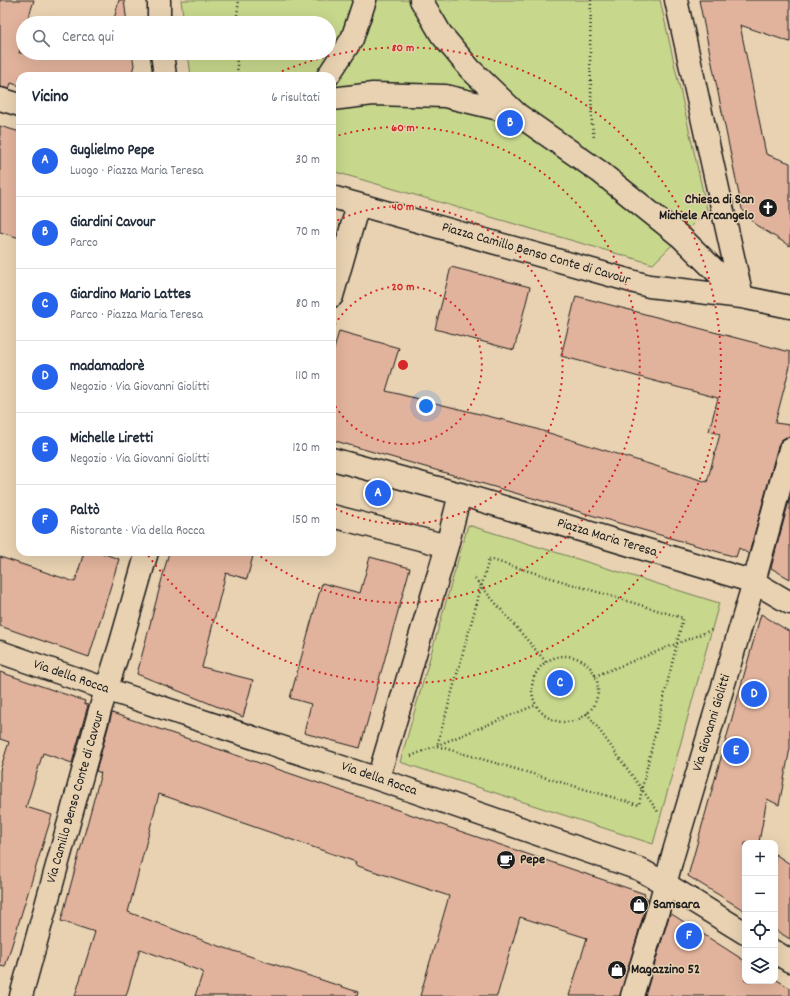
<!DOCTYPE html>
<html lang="it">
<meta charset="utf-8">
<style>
body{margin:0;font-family:Dekko,sans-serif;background:#f2f2f3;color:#1f2937}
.controls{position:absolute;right:12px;bottom:12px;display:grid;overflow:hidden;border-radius:8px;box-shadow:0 4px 16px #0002}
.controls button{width:36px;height:36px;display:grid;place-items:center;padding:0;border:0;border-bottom:1px solid #e0e1e3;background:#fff;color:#1f2937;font:20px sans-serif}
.you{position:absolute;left:426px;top:406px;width:14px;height:14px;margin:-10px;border:3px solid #fff;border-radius:50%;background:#1a73e8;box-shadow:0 0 0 6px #1a73e833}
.badge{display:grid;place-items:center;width:26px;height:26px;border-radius:50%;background:#2563eb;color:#fff;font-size:13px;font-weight:700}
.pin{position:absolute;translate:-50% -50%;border:2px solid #fff;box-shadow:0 1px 4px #0006}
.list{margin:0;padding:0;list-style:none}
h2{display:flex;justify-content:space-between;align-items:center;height:52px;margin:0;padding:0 16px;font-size:17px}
h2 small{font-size:13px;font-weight:400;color:#747a83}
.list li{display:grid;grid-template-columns:26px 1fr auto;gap:12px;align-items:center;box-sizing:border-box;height:72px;padding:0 16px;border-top:1px solid #e0e1e3}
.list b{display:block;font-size:15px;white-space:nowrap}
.list p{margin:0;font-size:13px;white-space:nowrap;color:#747a83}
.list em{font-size:13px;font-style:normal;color:#747a83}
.icon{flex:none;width:22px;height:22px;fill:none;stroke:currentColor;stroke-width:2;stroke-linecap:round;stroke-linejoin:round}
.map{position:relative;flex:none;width:790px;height:996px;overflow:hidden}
.search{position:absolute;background:#fff;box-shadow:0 4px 16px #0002;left:16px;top:16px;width:320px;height:44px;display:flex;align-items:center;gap:10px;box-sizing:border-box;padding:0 14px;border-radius:22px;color:#747a83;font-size:15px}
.panel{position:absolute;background:#fff;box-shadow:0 4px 16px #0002;left:16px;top:72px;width:320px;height:484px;border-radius:12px}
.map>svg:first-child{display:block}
.green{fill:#c7d78c;stroke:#727a54}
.building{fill:#e2b39c;stroke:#1c1c1c}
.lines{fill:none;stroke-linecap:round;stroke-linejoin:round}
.minor-casing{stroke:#1c1c1c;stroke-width:25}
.path{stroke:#1c1c1c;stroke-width:2.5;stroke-dasharray:1 3;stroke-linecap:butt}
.minor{stroke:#e8d2b2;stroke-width:22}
.ring{fill:none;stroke:#d62828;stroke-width:2;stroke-dasharray:2 4}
.labels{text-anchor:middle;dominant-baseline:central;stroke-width:3;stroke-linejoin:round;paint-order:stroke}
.poi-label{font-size:14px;font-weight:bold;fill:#1c1c1c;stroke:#e8d2b2;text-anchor:start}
.street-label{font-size:14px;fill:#1c1c1c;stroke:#e8d2b2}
.centre{fill:#d62828;stroke:#e8d2b2;stroke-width:2}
.ring-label{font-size:12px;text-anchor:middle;font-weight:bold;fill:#d62828;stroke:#e8d2b2;stroke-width:3;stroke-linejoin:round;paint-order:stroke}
</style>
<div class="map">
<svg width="790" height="996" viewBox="0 0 790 996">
<rect width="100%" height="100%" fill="#e8d2b2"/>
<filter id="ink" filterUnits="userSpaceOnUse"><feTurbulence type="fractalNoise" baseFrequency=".025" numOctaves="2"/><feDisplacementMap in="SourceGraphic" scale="8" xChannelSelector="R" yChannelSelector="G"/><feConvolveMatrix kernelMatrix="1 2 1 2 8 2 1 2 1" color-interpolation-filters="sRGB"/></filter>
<g filter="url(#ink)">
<path class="green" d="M181 0H660L707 210 653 264 332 171V76H191L188 53H329V23H184Z
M468 525 719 603 653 844 400 762Z"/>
<path class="building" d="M0 0H34L27 23H23V39L19 53H132L134 65 131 76H20V86L11 83 9 89 0 87Z
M119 0H124L127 23H113Z
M699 0H790V42L740 25 766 154 790 163V246L756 225 742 209Z
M0 126 20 132V238L0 232Z
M451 267 530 287 514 350 435 329Z
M576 296 790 352V366L775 423 790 425V437H786L781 440 778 446 749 554 739 548 736 557 332 440V357L339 331 399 348 386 391 520 424 707 482 720 434 709 431 718 398 561 356Z
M790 497V579L771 568Z
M84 552H98L119 559 89 657 0 626V557L75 582Z
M169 552H254L247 579 226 573 202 667 253 680 243 717 137 674Z
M370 557 410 568 360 748 304 733 311 704 290 698 322 583 360 593Z
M761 614 790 632V748L779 805 767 799 759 842 760 843H745V911L688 876Z
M0 672 85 701 84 704 88 705 72 763 43 753 26 807 52 815 5 967 0 966V770L9 742 0 739Z
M112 713 645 894 644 896 648 899 620 996H569L587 938 520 917 497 996H420L449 896 355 865 356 862 159 794 128 912 210 943 358 992 357 996H195L203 972 140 949 126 996H75L95 932 61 921 101 773 96 771Z
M775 854 790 864V939L775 930Z
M670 913 745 961V981H775V979L790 988V996H645Z"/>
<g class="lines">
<defs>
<path id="minor" d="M159 0V23
M421 0 441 34 470 69 517 114 600 172 681 237 742 297
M676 0 742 297
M162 53 165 76
M328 76 352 39 365 0
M0 99 20 105
M332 99 373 94 445 96 516 113
M332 197 649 286 742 297 790 307
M332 296 358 205
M332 459 460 494 754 582 790 603
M332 516 447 546
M0 652 106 689 378 779 639 869C676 889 710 912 745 933
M378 779 447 546 460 494
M775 952 790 961
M21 996 100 710 120 646 147 552
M632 996 659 907 673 855 754 582 790 449"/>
</defs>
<use href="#minor" class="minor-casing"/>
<path class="path" d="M591 0 590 54 592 125 594 138
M236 23 239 0
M236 53 238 76
M489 559 683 618 642 788 639 805 437 746Z
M475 579 546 662
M532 689a33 33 0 1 1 66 0a33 33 0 1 1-66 0Z
M595 676 714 629
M587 713 659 813
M411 756 536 705"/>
<use href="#minor" class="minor"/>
</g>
</g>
<g class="ring">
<path d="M332 330A79 79 0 1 1 332 400"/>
<path d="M332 223A159 159 0 1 1 332 507"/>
<path d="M333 137A238 238 0 1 1 256 553"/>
<path d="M271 76A318 318 0 1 1 147 554"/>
</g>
<defs>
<symbol id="church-disc" viewBox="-11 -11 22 22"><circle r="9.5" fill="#1c1c1c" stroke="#e8d2b2"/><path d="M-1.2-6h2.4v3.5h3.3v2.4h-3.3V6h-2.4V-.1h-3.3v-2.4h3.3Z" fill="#fff"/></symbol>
<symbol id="cafe-disc" viewBox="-11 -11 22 22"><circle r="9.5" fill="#1c1c1c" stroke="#e8d2b2"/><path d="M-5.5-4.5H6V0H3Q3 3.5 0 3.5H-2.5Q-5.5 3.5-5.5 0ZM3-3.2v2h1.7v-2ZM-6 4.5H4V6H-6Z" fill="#fff"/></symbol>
<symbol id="shop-disc" viewBox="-11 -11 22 22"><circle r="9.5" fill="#1c1c1c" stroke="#e8d2b2"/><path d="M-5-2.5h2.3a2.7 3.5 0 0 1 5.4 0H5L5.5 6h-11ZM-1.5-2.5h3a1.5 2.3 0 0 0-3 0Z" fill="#fff"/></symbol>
</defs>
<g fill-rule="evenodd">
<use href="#church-disc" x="757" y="197" width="22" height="22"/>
<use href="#cafe-disc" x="495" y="849" width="22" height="22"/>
<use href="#shop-disc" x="628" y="894" width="22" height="22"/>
<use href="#shop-disc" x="606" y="959" width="22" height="22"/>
</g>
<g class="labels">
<g class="poi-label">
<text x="754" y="200" text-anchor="end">Chiesa di San<tspan x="754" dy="16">Michele Arcangelo</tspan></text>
<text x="520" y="860">Pepe</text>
<text x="653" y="905">Samsara</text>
<text x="631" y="970">Magazzino 52</text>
</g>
<g class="street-label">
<text transform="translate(536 254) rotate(16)">Piazza Camillo Benso Conte di Cavour</text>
<text transform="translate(607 538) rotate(17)">Piazza Maria Teresa</text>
<text transform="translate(71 677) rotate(19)">Via della Rocca</text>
<text transform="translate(712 723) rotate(-73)">Via Giovanni Giolitti</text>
<text transform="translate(379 779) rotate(19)">Via della Rocca</text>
<text transform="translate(76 797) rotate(-74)">Via Camillo Benso Conte di Cavour</text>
</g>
</g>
<circle cx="403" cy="365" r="6" class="centre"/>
<g class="ring-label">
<text x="403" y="51">80 m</text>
<text x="403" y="131">60 m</text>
<text x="403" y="210">40 m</text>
<text x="403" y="290">20 m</text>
</g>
</svg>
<div class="controls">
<button>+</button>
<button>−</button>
<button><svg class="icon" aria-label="locate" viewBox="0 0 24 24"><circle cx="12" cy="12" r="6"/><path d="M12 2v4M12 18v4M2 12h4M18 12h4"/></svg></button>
<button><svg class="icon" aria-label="layers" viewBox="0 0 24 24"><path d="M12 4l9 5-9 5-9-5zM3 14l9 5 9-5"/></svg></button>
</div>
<div class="you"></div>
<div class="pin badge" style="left:378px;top:493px">A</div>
<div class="pin badge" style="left:510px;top:123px">B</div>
<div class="pin badge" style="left:560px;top:683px">C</div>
<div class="pin badge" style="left:754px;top:694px">D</div>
<div class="pin badge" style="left:736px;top:751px">E</div>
<div class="pin badge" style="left:689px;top:936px">F</div>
<div class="search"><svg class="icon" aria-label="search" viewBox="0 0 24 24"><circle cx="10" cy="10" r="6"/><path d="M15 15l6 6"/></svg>Cerca qui</div>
<section class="panel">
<h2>Vicino<small>6 risultati</small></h2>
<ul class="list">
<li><span class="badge">A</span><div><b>Guglielmo Pepe</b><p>Luogo · Piazza Maria Teresa</p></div><em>30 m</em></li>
<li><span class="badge">B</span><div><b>Giardini Cavour</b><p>Parco</p></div><em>70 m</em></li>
<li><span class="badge">C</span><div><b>Giardino Mario Lattes</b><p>Parco · Piazza Maria Teresa</p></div><em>80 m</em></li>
<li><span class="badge">D</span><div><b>madamadorè</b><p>Negozio · Via Giovanni Giolitti</p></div><em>110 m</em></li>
<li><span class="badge">E</span><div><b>Michelle Liretti</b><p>Negozio · Via Giovanni Giolitti</p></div><em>120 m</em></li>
<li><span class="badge">F</span><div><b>Paltò</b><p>Ristorante · Via della Rocca</p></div><em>150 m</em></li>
</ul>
</section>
</div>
